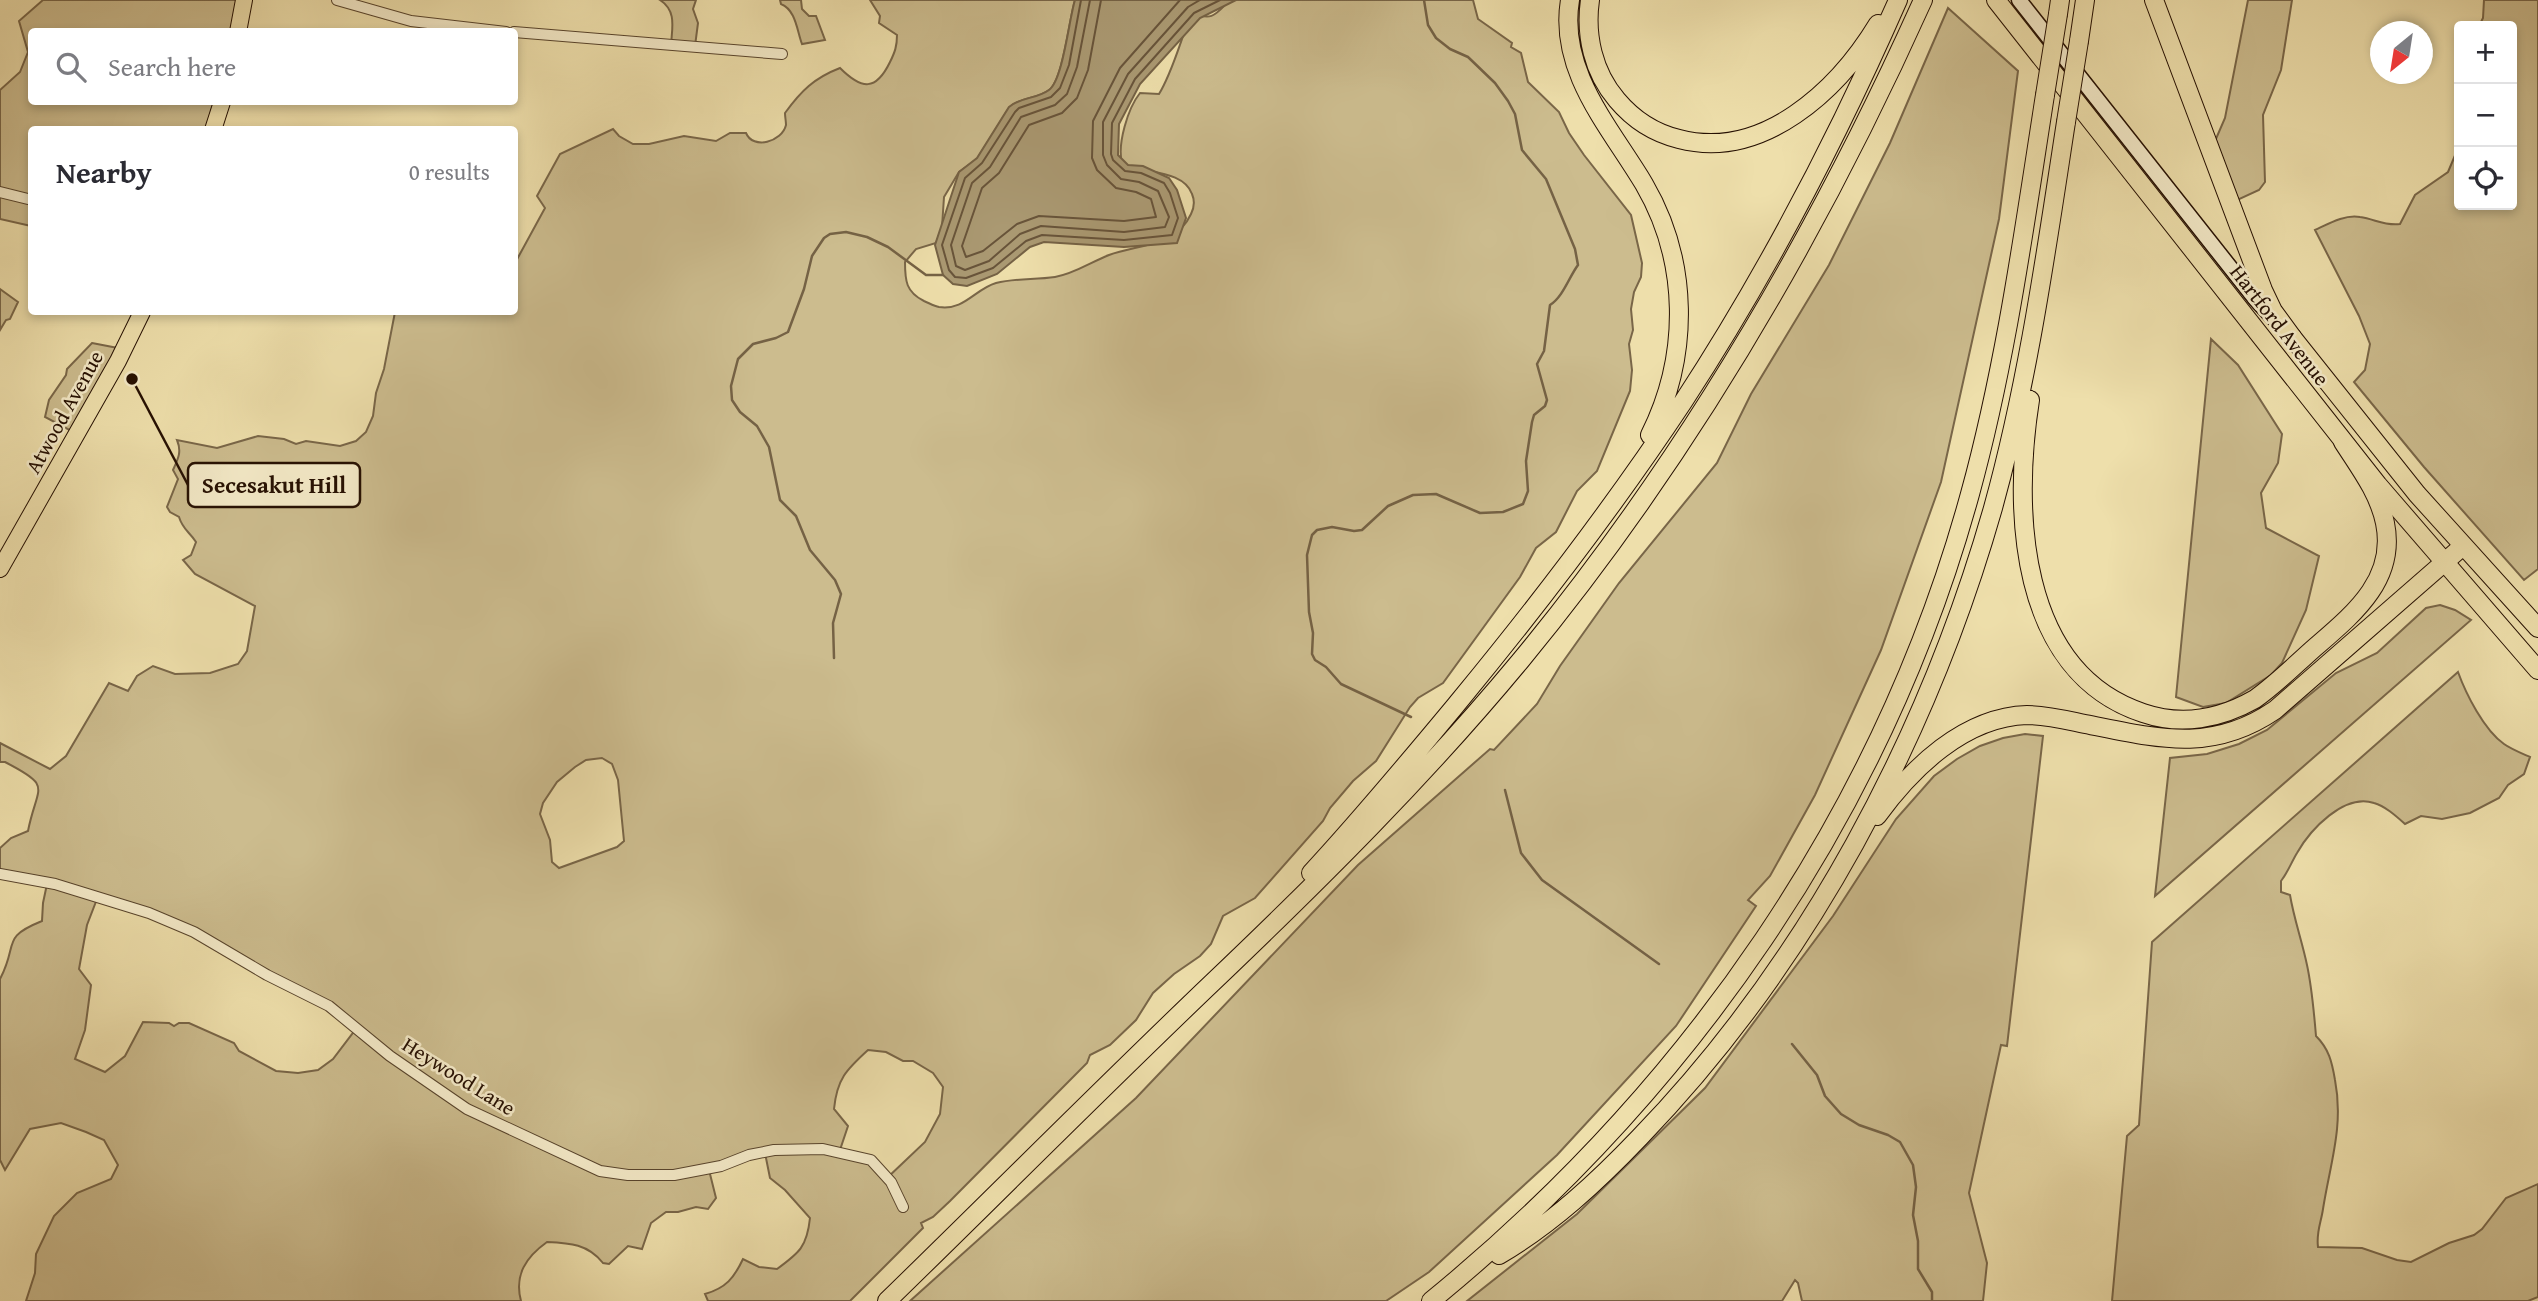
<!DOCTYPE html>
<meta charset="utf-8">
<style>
body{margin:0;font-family:"Gentium Book Plus",serif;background:#f7f7f7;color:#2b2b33}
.controls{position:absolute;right:21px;top:21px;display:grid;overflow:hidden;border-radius:7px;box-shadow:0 4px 10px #0003}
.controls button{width:63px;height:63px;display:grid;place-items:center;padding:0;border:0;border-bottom:2px solid #e1e1e2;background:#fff;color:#2b2b33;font:35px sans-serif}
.compass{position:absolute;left:2370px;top:21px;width:63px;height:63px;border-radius:50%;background:#fff;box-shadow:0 4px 10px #0003;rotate:210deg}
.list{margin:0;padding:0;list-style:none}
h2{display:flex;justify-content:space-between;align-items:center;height:91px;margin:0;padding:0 28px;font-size:30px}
h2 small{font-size:23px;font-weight:400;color:#7c7c81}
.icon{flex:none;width:38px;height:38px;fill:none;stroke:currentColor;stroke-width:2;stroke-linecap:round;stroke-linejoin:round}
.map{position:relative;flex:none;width:2538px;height:1301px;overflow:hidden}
.search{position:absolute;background:#fff;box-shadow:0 4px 10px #0003;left:28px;top:28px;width:490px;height:77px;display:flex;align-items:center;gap:18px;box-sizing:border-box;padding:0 24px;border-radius:7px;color:#7c7c81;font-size:26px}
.panel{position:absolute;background:#fff;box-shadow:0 4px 10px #0003;left:28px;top:126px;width:490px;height:189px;border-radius:7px}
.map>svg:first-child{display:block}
.green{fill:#ccbc8e;stroke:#796648;stroke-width:2;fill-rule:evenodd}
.water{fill:#aa9972;stroke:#756245;stroke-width:2}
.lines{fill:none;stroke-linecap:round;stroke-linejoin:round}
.shore{stroke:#68543a;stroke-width:2}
.stream{stroke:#756245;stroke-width:2.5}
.minor-casing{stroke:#58442c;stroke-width:12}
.secondary-casing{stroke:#261002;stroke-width:17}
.primary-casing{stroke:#261002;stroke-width:18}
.trunk-casing{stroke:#261002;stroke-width:20}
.motorway-casing{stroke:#261002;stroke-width:20}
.minor{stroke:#f4eac8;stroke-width:10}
.secondary{stroke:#f4eac8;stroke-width:14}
.primary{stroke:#eedfab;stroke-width:16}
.trunk{stroke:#eedfab;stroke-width:18}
.motorway{stroke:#eedfab;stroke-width:18}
.motorway-bridge-casing{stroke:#261002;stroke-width:20;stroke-linecap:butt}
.motorway-bridge{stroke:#eedfab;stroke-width:18}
.labels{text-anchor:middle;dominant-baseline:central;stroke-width:5;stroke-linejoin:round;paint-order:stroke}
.street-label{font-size:21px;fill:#261002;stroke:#f4eac8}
.leader{fill:none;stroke:#261002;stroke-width:2.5}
.callout-dot{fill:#261002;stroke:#f4eac8;stroke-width:2.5}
.callout{fill:#f4eac8;stroke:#261002;stroke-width:2.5}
.callout-label{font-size:23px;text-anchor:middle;font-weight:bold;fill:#261002}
</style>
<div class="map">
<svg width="2538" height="1301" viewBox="0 0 2538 1301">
<rect width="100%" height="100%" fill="#eedfab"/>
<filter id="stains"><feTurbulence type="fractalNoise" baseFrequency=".00286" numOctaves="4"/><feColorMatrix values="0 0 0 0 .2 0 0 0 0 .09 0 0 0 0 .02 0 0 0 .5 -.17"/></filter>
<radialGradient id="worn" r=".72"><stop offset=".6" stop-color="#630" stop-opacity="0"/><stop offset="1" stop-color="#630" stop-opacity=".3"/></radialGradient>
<path class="green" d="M43 0H244L238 31 32 32V102H221L213 129 32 130 31 226 0 219V90L20 72 28 52 19 21Z
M660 0H696L693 9 698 23 695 46 671 45C672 28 677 11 660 0Z
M780 0H801L802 9 809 16H816L825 40 802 44C797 31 796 10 781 4Z
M870 0H1075C1069 19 1063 80 1049 90 1037 99 1020 97 1009 108L977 159 959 172 944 197 942 227 936 243 916 249 905 262C905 281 906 292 924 301 929 303 934 306 939 307 964 311 975 289 996 283 1016 278 1035 280 1055 277 1074 274 1091 262 1109 255 1139 244 1176 247 1191 214 1194 208 1195 201 1192 194 1183 169 1142 174 1122 163 1117 144 1128 108 1140 93L1159 94C1174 69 1180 40 1192 13 1213 21 1215 15 1230 0H1473L1478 19 1512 43 1511 47 1521 53 1528 82 1559 112 1569 133 1584 155 1631 215 1642 263 1641 277 1634 292 1631 309 1633 330 1629 344 1632 370 1630 391 1597 471 1577 491 1556 532 1536 548 1520 577 1443 683 1418 698 1410 707 1376 761 1353 781 1330 808 1323 821 1255 898 1223 916 1211 944 1200 956 1174 974 1153 993 1136 1020 1110 1045 1090 1055 1087 1063 950 1201 933 1217 921 1223 923 1228 850 1301H708L705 1294C726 1288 734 1278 743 1259L759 1267 777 1269C799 1253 807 1247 810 1218L785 1190 770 1178 765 1153 709 1170 716 1198 708 1209 696 1207 678 1212H666L651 1223 642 1249 628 1246 609 1264 603 1263C588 1244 570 1243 547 1242 526 1257 514 1275 521 1301H26L35 1273 36 1254 54 1216 77 1193 111 1179 118 1165 104 1140 86 1132 61 1123 30 1129 5 1170 0 1160V979C19 943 0 938 42 921L43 903 47 884 0 875V848L11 838 28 831C37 785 54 787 5 762H0V743L50 769 66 756 109 683 128 691 137 676 153 666 175 674 210 673 238 664 247 651 255 606 195 574 183 560 191 555 196 542C189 531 183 530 179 517L170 512 167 507 178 479 173 470C178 459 182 452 177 440L217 448 258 436 284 439 296 444 306 441 340 446 356 441 366 432 373 416 376 393 384 369 395 312H514L515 263 545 208 537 196 560 154 613 129 619 136 633 144H649L684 136 716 141 730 133H746C753 150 782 142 786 125 786 121 785 117 785 113 801 91 814 78 840 68 862 90 876 91 890 62 895 52 897 46 897 35L879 23 880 16ZM602 758 612 764 618 780 624 841 617 847 559 868 552 862 550 840 540 814 543 803 557 782 575 767 586 760ZM97 899 191 932 333 1010 355 1030 333 1059 318 1070 298 1073 276 1071 239 1051 234 1043 189 1023H179L174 1026 169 1023 143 1022 125 1056 105 1072 75 1059 85 1030 91 985 79 969 87 925ZM868 1050 886 1052 903 1061H913L933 1073 943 1087 940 1114 925 1142 887 1178 869 1160 840 1150 848 1126 834 1109C837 1079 846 1070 868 1050Z
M2248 0H2292L2281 70 2263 115 2265 182 2259 190 2233 202 2212 148 2225 118Z
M2484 0H2538V569L2524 580 2424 467 2354 382 2365 370 2370 344 2359 316 2315 230C2328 224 2345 214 2360 217 2375 219 2384 226 2400 224L2415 195 2448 172 2459 146V205H2512V26H2479L2483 18Z
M1948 8 2018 71 1999 219 1941 482 1881 650 1815 795 1770 876 1748 900 1756 906 1676 1026 1557 1155 1429 1272 1386 1301H910L1136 1098 1358 865 1490 749 1494 750 1537 704 1560 666 1619 583 1717 463 1751 394 1829 265 1890 143Z
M0 289 18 302 10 319 6 320 0 330Z
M2211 339 2238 365 2282 434 2278 463 2261 493 2266 528 2319 556 2306 610 2282 663 2271 675 2226 703 2203 707 2176 697Z
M92 343 123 349 75 433 45 417 49 400 66 375 67 369Z
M2440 605 2455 610 2471 620 2155 896 2170 758 2207 754 2239 744 2267 730 2336 673 2377 653 2426 608Z
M2458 672C2466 694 2484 730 2504 744 2511 749 2521 753 2530 757L2524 774 2508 785 2499 798 2470 813 2442 819 2421 816 2405 824C2396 816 2385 806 2374 803 2344 793 2310 830 2297 853 2291 863 2288 872 2281 881V892L2290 895C2294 919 2302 941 2307 965 2312 988 2314 1012 2316 1036 2329 1049 2332 1062 2335 1080 2344 1126 2330 1164 2323 1209 2321 1223 2316 1232 2318 1247L2362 1248 2397 1260 2411 1262 2449 1243 2474 1235 2482 1229 2506 1198 2538 1184V1297L2528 1301H2112L2127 1136 2139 1125 2152 942Z
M2025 734 2043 736 2007 1046 2001 1045 1969 1193 1987 1263 1983 1301H1802L1798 1283 1795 1280 1782 1301H1467L1577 1214 1705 1088 1833 916 1896 819 1934 776 1957 759 1980 746 2003 738Z"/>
<path class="water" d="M1075 0H1236L1200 18 1140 84 1119 124 1118 155 1128 165 1143 166 1169 178 1177 190 1186 218 1177 243 1124 247 1044 242 1030 247 997 274 967 286 953 284 943 275 935 245 959 172 977 158 1009 107C1020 97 1037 99 1049 90 1063 80 1069 19 1075 0Z"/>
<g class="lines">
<path class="shore" d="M1081 0 1069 65 1060 88 1051 97 1019 108 1015 112 982 163 965 178 942 245 949 270 955 277 966 278 993 268 1026 241 1042 235 1124 240 1172 235 1178 218 1170 193 1164 183 1141 173 1125 171 1113 160 1111 154 1112 123 1135 79 1194 13 1220 0
M1090 0 1077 67 1067 94 1055 105 1021 117 990 167 972 183 951 245 956 266 965 270 989 261 1020 234 1041 226 1124 232 1165 227 1169 217 1158 191 1139 182 1121 179 1107 165 1103 155V122L1128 74 1188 7 1200 0
M1101 0 1088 70 1077 98 1062 113 1029 125 999 173 982 188 962 246 966 257 983 251 1017 224 1039 216 1124 221 1156 217 1151 199 1136 192 1116 188 1097 170 1092 158 1093 121 1120 68 1180 0"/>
<path class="stream" d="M834 658 833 623 841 594 835 580 810 550 796 516 780 500 769 447 757 426 740 412 732 400 731 386 738 359 753 344 776 338 788 332 804 289 812 256 824 238 830 234 846 232 867 237 888 247 926 275H943
M1411 717 1341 684 1326 667 1315 660 1312 654 1313 633 1309 612 1307 555 1312 535 1317 530 1332 527 1354 531 1362 530 1388 506 1413 495 1436 494 1480 513 1503 512 1523 504 1528 491 1526 461 1532 422 1534 415 1545 406 1547 400 1537 364 1544 351 1550 305C1563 297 1569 277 1578 265L1575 249 1546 179 1522 150 1515 114 1508 101 1495 83 1468 57 1450 49 1436 38 1428 25 1424 0
M1505 790 1521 853 1542 880 1659 964
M1792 1044 1817 1075 1825 1096 1841 1114 1859 1125 1888 1135 1900 1142 1913 1165 1916 1187 1913 1215 1918 1241V1269L1932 1292V1301"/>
<defs>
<path id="minor" d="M337 0 411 21 506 32
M514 32 782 54
M0 192 32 200
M0 874 55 884 149 913 194 932 267 975 329 1006 390 1056 467 1109 600 1171 628 1175H674L721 1166 749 1155 774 1150 823 1149 871 1160 891 1182 903 1207"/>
<path id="secondary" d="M2019 0 2256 300 2273 318"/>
<path id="primary" d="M238 32 244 0
M213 130 222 102
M0 569 118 361 142 312"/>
<path id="trunk" d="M1996 0 2378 485 2538 670
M2292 337 2417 494 2538 628"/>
<path id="motorway" d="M1570 0C1558 71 1610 127 1644 184 1689 261 1690 355 1650 435
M1590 0C1585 35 1593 72 1617 100 1633 119 1654 133 1679 139 1763 161 1838 90 1878 24
M2154 0 2263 290 2273 311 2292 337
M2058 14 2060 0
M2079 41 2085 0
M2030 400C2013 508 2017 671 2143 713 2181 726 2220 719 2255 699 2275 685 2293 667 2312 650 2351 616 2397 581 2385 523 2379 493 2359 467 2343 442
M1877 816C1912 768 1964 717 2027 715 2047 715 2066 720 2085 724 2156 738 2211 754 2275 710L2463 546
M1311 873C1363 817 1411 759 1460 700 1539 604 1614 506 1683 402 1766 275 1837 139 1898 0
M1499 1255C1552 1224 1598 1181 1640 1137 1807 964 1927 739 1993 508 2028 382 2046 252 2066 122
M887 1301C996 1195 1103 1087 1212 983 1321 879 1425 776 1521 660 1686 460 1817 236 1923 0
M1431 1301C1687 1092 1882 815 1970 494 2006 363 2024 229 2045 95"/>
</defs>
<use href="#minor" class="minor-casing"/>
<use href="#secondary" class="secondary-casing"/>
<use href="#primary" class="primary-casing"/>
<use href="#trunk" class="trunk-casing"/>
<use href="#motorway" class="motorway-casing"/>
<use href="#minor" class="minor"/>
<use href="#secondary" class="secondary"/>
<use href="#primary" class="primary"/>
<use href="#trunk" class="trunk"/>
<use href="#motorway" class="motorway"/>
<defs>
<path id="motorway-bridge" d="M2045 95 2058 14
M2066 122 2079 41"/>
</defs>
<use href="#motorway-bridge" class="motorway-bridge-casing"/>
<use href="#motorway-bridge" class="motorway-bridge"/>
</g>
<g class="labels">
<g class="street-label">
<text transform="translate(2280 325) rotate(52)">Hartford Avenue</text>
<text transform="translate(64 412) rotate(-61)">Atwood Avenue</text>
<text transform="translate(459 1076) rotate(32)">Heywood Lane</text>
</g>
</g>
<path class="leader" d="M132 379L188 485"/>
<circle class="callout-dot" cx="132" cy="379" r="7"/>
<rect class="callout" x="188" y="463" width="172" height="44" rx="7"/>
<g class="callout-label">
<text x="274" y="493">Secesakut Hill</text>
</g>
<rect width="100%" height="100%" filter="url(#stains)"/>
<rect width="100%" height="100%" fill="url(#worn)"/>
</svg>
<div class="controls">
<button>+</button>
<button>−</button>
<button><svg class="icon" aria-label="locate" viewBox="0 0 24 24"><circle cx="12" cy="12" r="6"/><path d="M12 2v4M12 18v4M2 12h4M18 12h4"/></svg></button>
</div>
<svg class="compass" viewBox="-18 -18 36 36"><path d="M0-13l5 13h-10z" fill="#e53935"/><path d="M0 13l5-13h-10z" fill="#7c7c81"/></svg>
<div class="search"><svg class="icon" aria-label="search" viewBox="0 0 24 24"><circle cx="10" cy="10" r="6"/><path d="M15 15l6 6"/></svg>Search here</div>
<section class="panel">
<h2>Nearby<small>0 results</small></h2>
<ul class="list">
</ul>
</section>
</div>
